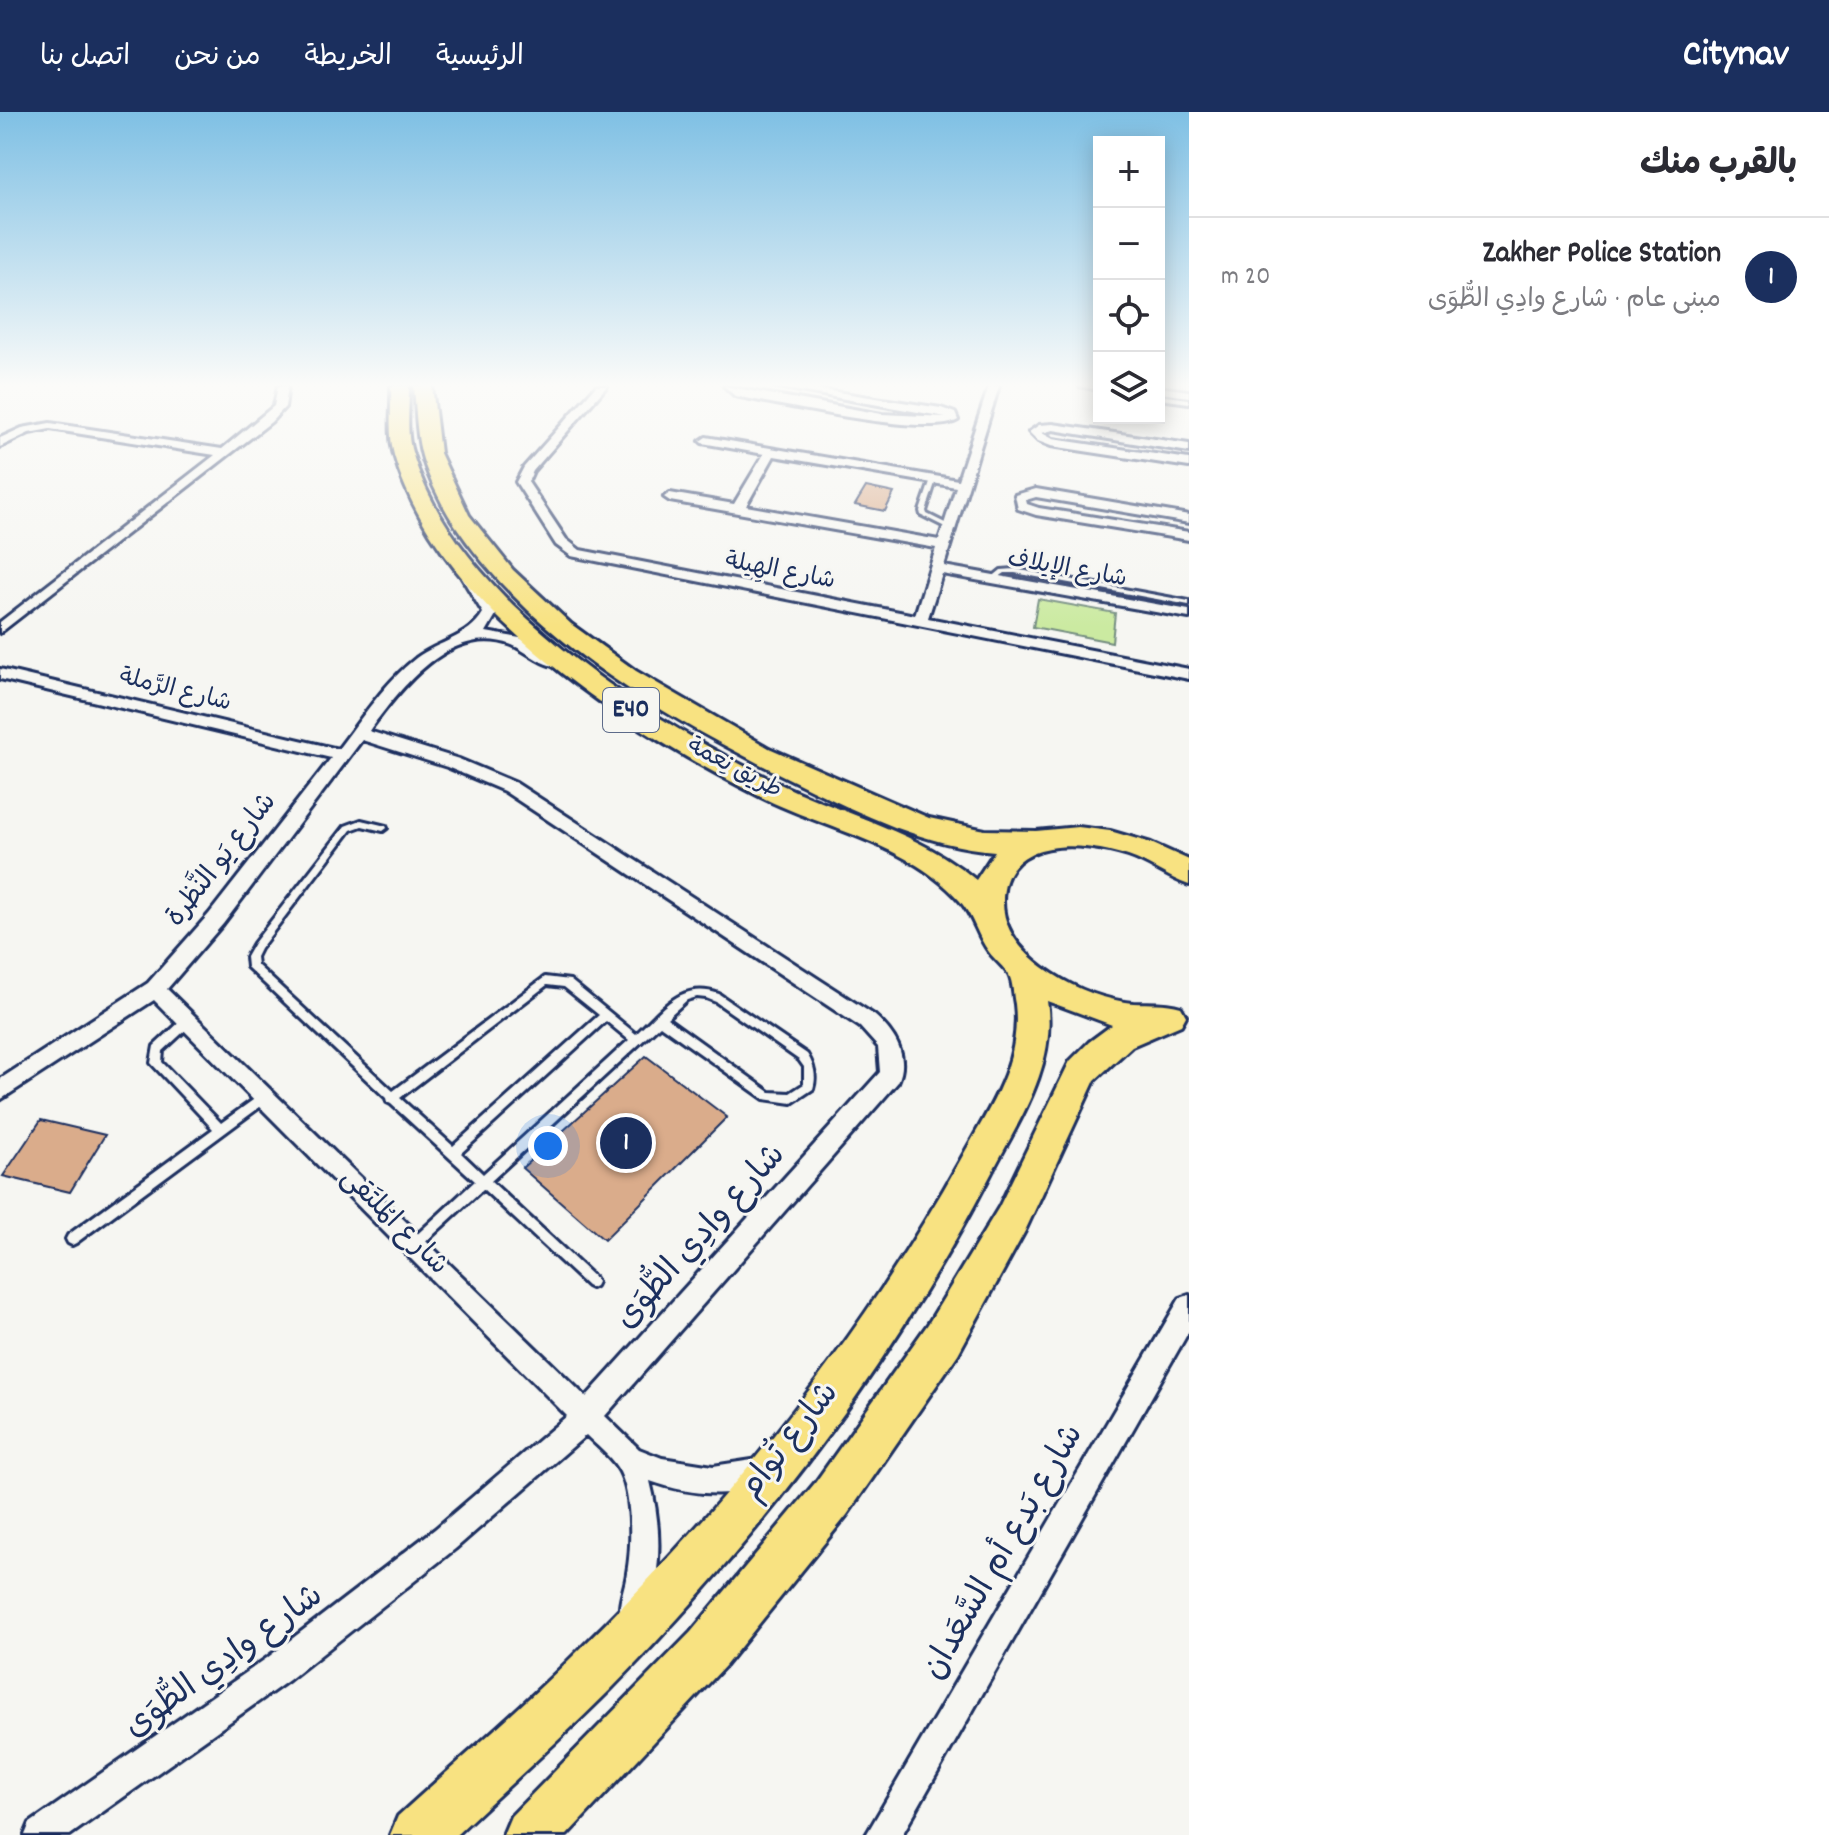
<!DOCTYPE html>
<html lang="ar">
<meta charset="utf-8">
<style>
body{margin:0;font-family:Dekko,"Playpen Sans Arabic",sans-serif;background:#f2f2f3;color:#2b2b33;direction:rtl}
.controls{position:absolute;right:24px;top:24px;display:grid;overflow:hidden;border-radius:0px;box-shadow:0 4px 20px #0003}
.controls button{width:72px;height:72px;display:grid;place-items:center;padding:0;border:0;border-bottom:2px solid #e1e1e2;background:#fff;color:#2b2b33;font:40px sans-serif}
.you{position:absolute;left:548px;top:1034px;width:28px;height:28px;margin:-20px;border:6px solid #fff;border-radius:50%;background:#1a73e8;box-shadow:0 0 0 12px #1a73e833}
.badge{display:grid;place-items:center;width:52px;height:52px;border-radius:50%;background:#1b2f5e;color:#fff;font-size:26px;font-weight:700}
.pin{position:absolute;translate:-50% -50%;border:4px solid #fff;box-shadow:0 2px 8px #0006}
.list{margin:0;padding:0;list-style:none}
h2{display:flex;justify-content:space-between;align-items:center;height:104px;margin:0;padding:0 32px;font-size:34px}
h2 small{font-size:26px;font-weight:400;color:#7c7c81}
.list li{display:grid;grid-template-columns:52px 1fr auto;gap:24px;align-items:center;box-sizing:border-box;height:120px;padding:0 32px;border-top:2px solid #e1e1e2}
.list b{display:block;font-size:30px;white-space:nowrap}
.list p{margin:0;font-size:26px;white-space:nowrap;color:#7c7c81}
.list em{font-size:26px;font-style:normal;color:#7c7c81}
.icon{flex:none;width:44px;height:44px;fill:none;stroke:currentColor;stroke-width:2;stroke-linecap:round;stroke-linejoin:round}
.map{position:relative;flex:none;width:1189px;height:1723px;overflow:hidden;direction:ltr}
header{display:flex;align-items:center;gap:48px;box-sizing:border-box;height:112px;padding:0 40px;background:#1b2f5e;color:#fff}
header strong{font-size:38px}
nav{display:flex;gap:44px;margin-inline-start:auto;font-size:28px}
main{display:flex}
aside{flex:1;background:#fff}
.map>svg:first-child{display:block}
.green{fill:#cbeaa1;stroke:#738c80;stroke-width:2}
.building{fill:#daac8b;stroke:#1b2f5e;stroke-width:2}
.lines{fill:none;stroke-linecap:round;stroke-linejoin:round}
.lane-casing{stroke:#1b2f5e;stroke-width:6}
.street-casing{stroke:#1b2f5e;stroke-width:6}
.primary-casing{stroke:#1b2f5e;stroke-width:6}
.lane{fill:#f6f6f2;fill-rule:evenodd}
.street{fill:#f6f6f2;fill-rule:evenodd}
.primary{fill:#f8e281;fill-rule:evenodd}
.labels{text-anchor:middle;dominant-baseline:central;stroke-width:6;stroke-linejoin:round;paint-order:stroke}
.far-street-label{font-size:24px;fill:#1b2f5e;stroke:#f6f6f2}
.shield{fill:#f6f6f2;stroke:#5d6b8a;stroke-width:2}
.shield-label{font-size:26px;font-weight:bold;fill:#1b2f5e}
.street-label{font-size:28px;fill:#1b2f5e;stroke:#f6f6f2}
.near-street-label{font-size:34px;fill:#1b2f5e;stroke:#f6f6f2}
</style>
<header>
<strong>Citynav</strong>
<nav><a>الرئيسية</a><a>الخريطة</a><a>من نحن</a><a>اتصل بنا</a></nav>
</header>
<main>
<aside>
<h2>بالقرب منك<small></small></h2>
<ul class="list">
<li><span class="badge">1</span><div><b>Zakher Police Station</b><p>مبنى عام · شارع وادِي الطُّوَى</p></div><em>20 m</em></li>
</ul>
</aside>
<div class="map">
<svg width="1189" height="1723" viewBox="0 0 1189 1723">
<rect width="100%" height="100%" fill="#f6f6f2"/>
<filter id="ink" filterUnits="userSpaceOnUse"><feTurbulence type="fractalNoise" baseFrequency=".0125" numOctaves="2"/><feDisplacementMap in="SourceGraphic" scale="16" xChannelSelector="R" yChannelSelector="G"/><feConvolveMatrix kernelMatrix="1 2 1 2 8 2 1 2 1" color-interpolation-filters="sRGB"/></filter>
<g filter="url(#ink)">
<path class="green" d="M1038 487 1115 501 1112 530 1033 515Z"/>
<path class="building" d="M866 375 894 381 885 399 855 393Z
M646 944 727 1005 604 1128 522 1056Z
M41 1008 105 1023 70 1080 3 1064Z"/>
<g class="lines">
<defs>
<path id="lane" d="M1079 274H1099V278Z
M1159 283 1189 287V291L1159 287Z
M931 367 936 368 926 399 927 402 951 414V416H947L921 403 920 399Z
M1015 457 1189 489V493L1015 461H1005L993 469 990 467 1001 458Z
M361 708 386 714 387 716 383 719 362 714 351 718 260 837 256 845 257 853 393 979 545 865 570 868 636 922C662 898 681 868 719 882L807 942C814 953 817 964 813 977L792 991 764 987 660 913 491 1069 595 1166 597 1170 595 1174 591 1176 587 1174 483 1077 419 1136 415 1138 411 1136 409 1132 411 1128 475 1069 391 992 387 990 386 986 247 855 246 845 254 831 345 714ZM547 873 564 875 599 903 453 1034 400 986ZM697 885 706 886 716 890 799 948 804 955V972L790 981 770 980 667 906 687 888ZM606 909 629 928 483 1062 461 1041Z
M188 905 192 906 193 909 192 912 163 939 162 950 221 1011 260 983 264 981 268 983 269 986 268 989 76 1131 72 1133 68 1131 66 1127 68 1123 213 1017 151 951 154 934 184 906Z"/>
<path id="street" d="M278 274H288L285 295 271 310 0 521V510L215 343 50 317 29 321 0 335V326L22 316 50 311 222 337 274 294Z
M596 274H607L533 359 528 370 566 427 580 438 915 503 936 436 670 389 664 385 670 381 734 392 764 342 702 331 700 329 706 325 958 368 989 274H999L944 454 1189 498V506L942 462 928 506 1189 557V567L571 444 556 433 516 370 524 355ZM774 344 956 375 939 428 746 394Z
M724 274 882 302 946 305 772 274H798L941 296 955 301 958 308C930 326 774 291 735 284Z
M1159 275 1189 279V285L1159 281Z
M1053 312 1189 332V340L1053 318 1042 321 1053 327 1189 347V355L1051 334 1038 329 1029 320 1039 313Z
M1036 377 1189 403V411L1036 385 1026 388 1027 392 1039 396 1189 420V428L1036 403 1018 397 1015 383Z
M469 462 474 463 497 501 486 520 520 526 564 551 561 554C545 557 527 539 512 533 450 510 400 577 369 619L459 647 516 671 874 903C894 920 910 944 898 970L605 1304 639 1337 662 1346 713 1354 765 1346 775 1350 779 1360 775 1370C734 1387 692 1384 650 1369 662 1416 662 1465 644 1510L633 1514 622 1510C616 1493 625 1478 627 1461 632 1434 633 1378 617 1355 609 1343 596 1333 586 1323L455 1437 289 1568 70 1723H25L30 1711 267 1546 435 1417 567 1304 154 888 0 988V967L148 871 209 802 331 646 0 567V557L338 637C362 606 385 570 416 546 439 529 468 526 483 501L462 466ZM362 628 447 655 504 679 860 915 878 935 880 960 586 1285 167 877 223 812Z
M1189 1183V1219L902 1723H866L1180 1186Z"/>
<path id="primary" d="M391 274H409C409 295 406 321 412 340 455 487 651 610 782 673 848 704 919 720 976 768L995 739C926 734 861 702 800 672 671 609 532 531 451 407 440 389 426 361 421 340 416 320 416 295 414 274H432L440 341 469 403 513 458 571 512 636 559 769 636 929 706 985 718 1036 719 1078 715 1110 719 1151 731 1189 748V773C1168 766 1150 751 1128 744 1082 729 1003 723 1003 790 1003 822 1027 845 1053 862 1076 877 1105 888 1133 891 1149 892 1165 890 1181 895L1186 904 1181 913 1132 934 1095 968 1025 1119 958 1242 847 1403 725 1554 567 1723H503L511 1704 691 1520 815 1371 928 1212 999 1095 1070 949 1089 930 1112 913 1047 889C1057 954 1019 1008 990 1064 892 1253 760 1426 610 1578 560 1628 507 1675 456 1723H390L398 1704C456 1651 517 1600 573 1544 723 1398 859 1230 961 1047 988 998 1022 951 1015 892 1013 883 1013 870 1009 863 1004 855 995 848 989 840 977 824 974 805 960 789 910 732 827 718 761 685 625 617 438 496 394 343 388 322 392 296 391 274Z"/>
</defs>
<use href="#lane" class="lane-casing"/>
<use href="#street" class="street-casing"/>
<use href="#primary" class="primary-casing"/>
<use href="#lane" class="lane"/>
<use href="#street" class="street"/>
<use href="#primary" class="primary"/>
</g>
</g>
<linearGradient id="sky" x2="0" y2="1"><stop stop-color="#7fc0e4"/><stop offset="0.53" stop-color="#fbfbf9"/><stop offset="1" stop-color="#fbfbf9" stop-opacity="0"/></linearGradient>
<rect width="1189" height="515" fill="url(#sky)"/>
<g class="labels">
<g class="far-street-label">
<text transform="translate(1067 458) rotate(10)">شارع الإيلاف</text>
<text transform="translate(780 460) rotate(11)">شارع الهِيلة</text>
<text transform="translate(175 579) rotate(14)">شارع الرَّملة</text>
<text transform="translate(734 657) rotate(28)">طريق نِعمة</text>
</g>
<rect class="shield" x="603" y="576" width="56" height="44" rx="6"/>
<g class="shield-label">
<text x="631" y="598">E40</text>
</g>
<g class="street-label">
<text transform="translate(223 749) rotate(-52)">شارع يَو النَّظرة</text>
<text transform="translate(393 1111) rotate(45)">شارع المُلتَقى</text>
</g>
<g class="near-street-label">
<text transform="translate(702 1126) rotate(-48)">شارع وادِي الطُّوَى</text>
<text transform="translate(791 1330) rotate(-52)">شارع تُوام</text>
<text transform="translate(1005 1441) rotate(-60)">شارع بَدع أم السَّعَدان</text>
<text transform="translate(225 1551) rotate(-36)">شارع وادِي الطُّوَى</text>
</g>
</g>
</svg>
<div class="controls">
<button>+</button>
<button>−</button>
<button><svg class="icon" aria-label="locate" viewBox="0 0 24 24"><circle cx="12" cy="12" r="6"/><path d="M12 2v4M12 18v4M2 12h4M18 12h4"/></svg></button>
<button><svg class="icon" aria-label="layers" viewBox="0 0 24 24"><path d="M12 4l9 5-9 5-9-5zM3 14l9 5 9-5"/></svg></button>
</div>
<div class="you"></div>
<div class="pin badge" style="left:626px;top:1031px">1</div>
</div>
</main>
